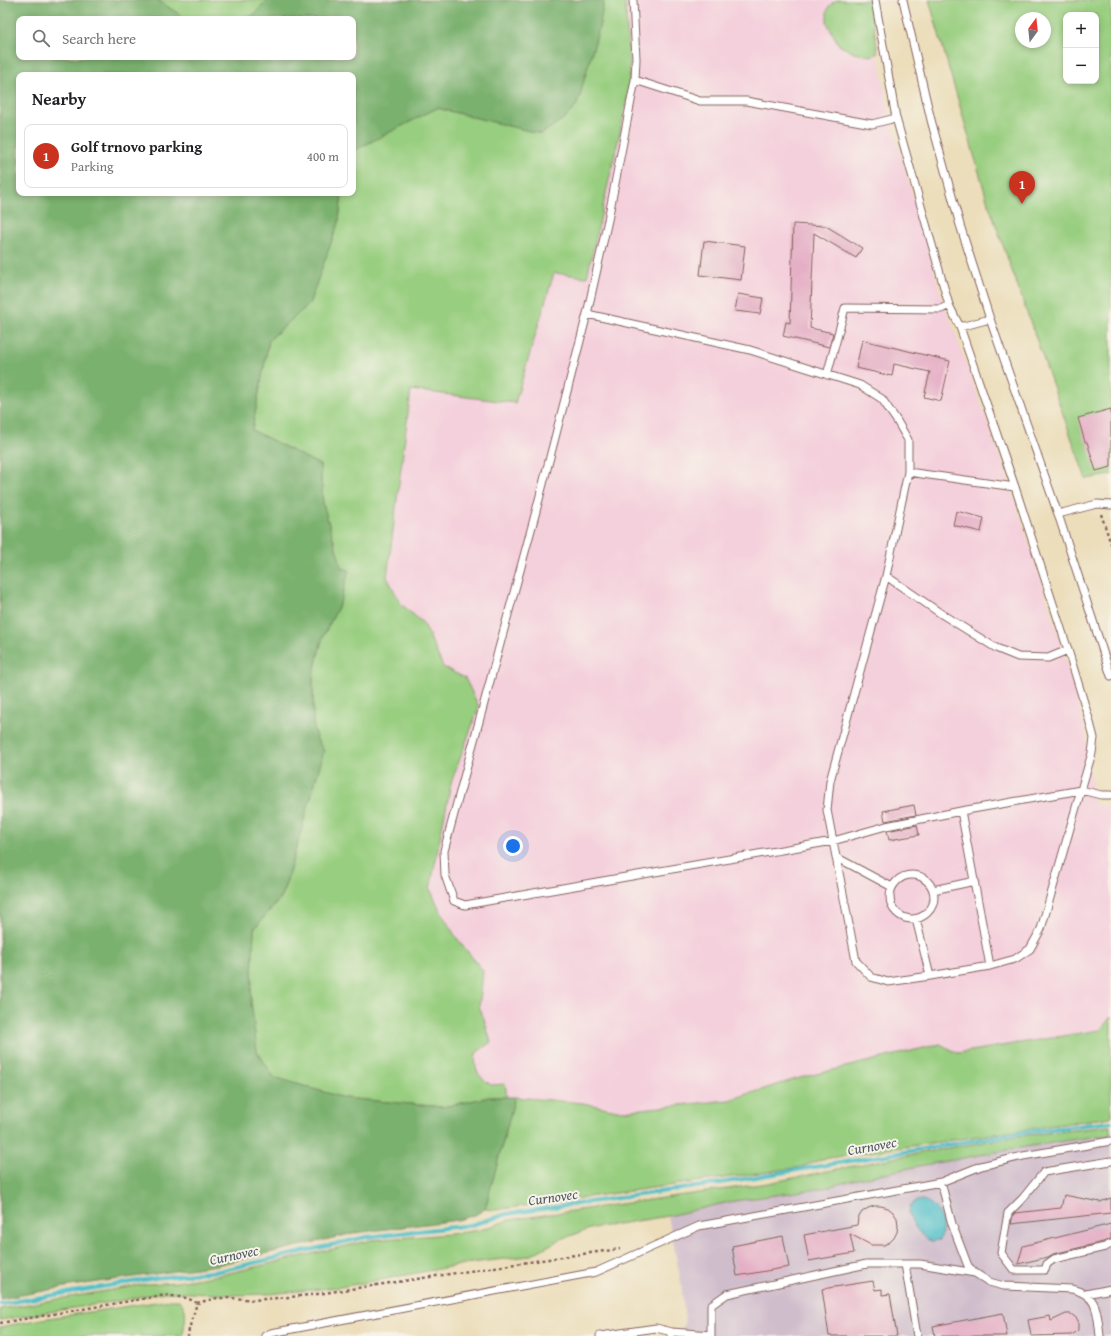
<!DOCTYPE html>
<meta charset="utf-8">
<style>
body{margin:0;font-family:"Gentium Book Plus",serif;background:#f6f6f6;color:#202124}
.controls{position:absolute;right:12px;top:12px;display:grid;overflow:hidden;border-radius:8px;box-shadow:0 2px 6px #0003}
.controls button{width:36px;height:36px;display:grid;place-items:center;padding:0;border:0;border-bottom:1px solid #e0e0e0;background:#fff;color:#202124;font:20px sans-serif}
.compass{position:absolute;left:1015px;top:12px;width:36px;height:36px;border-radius:50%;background:#fff;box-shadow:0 2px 6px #0003;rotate:15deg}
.you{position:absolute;left:513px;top:846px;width:14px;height:14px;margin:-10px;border:3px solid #fff;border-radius:50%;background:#1a73e8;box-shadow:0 0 0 6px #1a73e833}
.badge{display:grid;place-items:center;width:26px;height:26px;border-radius:50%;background:#c8321e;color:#fff;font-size:13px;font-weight:700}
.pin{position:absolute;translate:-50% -33px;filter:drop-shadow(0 1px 2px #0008)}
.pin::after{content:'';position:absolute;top:21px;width:14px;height:12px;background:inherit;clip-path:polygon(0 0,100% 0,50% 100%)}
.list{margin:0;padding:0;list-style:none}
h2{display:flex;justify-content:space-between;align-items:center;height:52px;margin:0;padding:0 16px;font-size:17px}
h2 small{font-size:13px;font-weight:400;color:#757577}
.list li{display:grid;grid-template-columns:26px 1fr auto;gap:12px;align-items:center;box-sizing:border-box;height:64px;margin:0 8px 8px;padding:0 8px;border:1px solid #e0e0e0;border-radius:8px}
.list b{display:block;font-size:15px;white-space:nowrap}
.list p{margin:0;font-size:13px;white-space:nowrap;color:#757577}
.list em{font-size:13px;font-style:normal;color:#757577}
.icon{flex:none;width:22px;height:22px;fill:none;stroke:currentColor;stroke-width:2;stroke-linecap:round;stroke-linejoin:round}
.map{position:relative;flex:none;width:1111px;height:1336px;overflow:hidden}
.search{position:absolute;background:#fff;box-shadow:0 2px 6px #0003;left:16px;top:16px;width:340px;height:44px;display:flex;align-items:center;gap:10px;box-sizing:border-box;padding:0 14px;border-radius:8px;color:#757577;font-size:15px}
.panel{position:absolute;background:#fff;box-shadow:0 2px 6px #0003;left:16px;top:72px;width:340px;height:124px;border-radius:8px}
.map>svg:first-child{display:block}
.built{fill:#f4cfdc}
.industrial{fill:#d0bdcc}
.green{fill:#98ce7f;stroke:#717655;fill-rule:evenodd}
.forest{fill:#7ab16e;stroke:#62684c}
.water{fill:#52c0ca;stroke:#4e707a}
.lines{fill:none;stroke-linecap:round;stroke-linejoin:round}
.stream{stroke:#52c0ca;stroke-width:4}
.building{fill:#e5b0c6}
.service-casing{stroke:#83625d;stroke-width:9}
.path{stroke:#83625d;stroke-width:2.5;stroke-dasharray:3 3;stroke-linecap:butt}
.service{stroke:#fff;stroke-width:7}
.labels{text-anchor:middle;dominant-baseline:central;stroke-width:4;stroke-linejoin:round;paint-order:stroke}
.water-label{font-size:14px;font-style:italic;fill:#4d5763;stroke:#f7f3e8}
</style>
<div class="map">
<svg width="1111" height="1336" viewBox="0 0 1111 1336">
<rect width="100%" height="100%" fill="#f7f3e8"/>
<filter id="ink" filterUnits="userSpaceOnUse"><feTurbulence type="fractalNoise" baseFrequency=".025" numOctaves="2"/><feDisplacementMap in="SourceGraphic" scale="8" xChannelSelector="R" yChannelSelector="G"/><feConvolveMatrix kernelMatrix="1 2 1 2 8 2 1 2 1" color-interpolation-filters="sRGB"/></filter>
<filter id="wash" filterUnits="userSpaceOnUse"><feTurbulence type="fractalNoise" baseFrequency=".012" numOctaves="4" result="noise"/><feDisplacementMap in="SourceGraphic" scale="16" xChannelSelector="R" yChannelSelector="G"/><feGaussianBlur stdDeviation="0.9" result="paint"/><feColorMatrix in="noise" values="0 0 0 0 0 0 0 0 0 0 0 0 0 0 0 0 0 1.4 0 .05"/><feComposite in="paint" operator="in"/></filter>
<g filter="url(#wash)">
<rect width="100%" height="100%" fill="#ecdebb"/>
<path class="built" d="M625 0H836L829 6 827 12V23L839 45 854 53 871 56 878 53 890 117 940 292 1010 485 1060 640 1085 728 1094 804 1111 808V1017L1100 1030 957 1053 939 1044 796 1079 729 1100 622 1111 583 1103 507 1097 505 1084 491 1085 479 1076 475 1065 483 1016 479 1006 481 992 483 971 456 937 442 914 430 889 451 783 479 707 465 678 443 667 424 624 401 604 387 577 411 389 515 403 554 273 587 277 603 209 630 70Z"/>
<path class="industrial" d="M1111 1134V1336H680L685 1320 681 1282 668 1216 734 1201 824 1188 853 1180 924 1165 1025 1147Z"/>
<path class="green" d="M157 0H268L252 16 242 19H187Z
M604 0H625L630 70 628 97 587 277 554 273 515 403 411 390 387 577 401 604 424 624 443 667 465 678 479 707 451 783 430 889 442 914 456 937 483 971 481 992 479 1006 483 1016 491 1042 476 1053C474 1071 477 1075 491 1085L505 1084 507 1097H489L443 1107 344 1098 273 1077 257 1051 251 1002 254 929 281 898 286 883 324 751 316 738 313 723V676L322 639 340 603 342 568 323 504 320 465 252 430 269 340 309 304 339 221 342 193H353V151L437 108 541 134C561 120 579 113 582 87L599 28Z
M836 0H870L878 53 871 56 854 53 839 45 827 23V12L829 6Z
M929 0H1111V475L1086 479 988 203ZM1066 15H1096V81H1066ZM1021 18H1045V42H1021Z
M1111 1017V1117L822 1159 802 1167 495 1210 485 1209 515 1097 583 1103 622 1111 729 1100 796 1079 940 1044 958 1053 1100 1030Z
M1111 1126V1134L1025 1147 924 1165 853 1180 824 1188 734 1201 668 1216 593 1228 561 1239 529 1256 471 1263 341 1287 269 1294 238 1295 165 1292 124 1300 0 1320V1309L147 1284 177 1282 225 1274 372 1240 450 1234 480 1230 509 1220 768 1183 903 1156 1018 1136Z
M170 1300H179C190 1311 184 1321 183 1336H0V1327L42 1319Z"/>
<path class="forest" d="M0 0H157L187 19H19V57H353V19H242L252 16 268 0H604L599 28 582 87C579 113 561 120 541 134L437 108 353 151V75H19V193H342L339 221 309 304 269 340 252 430 320 465 323 504 342 568 349 570 340 603 322 639 313 676V723L316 738 324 751 286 883 280 898 254 929 251 1002 257 1051 274 1077 344 1098 443 1107 489 1097H515L485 1209 475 1215 458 1220 355 1233 217 1265 71 1286 0 1299Z"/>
<path class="water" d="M923 1200C940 1206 946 1223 940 1240 939 1240 934 1241 933 1241 923 1241 910 1222 909 1213 909 1211 910 1208 910 1206L916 1201Z"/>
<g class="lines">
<path class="stream" d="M0 1304 156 1278 219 1271 366 1237 471 1225 507 1214 708 1185 1018 1133 1111 1122"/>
</g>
<g id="blocks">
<path class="building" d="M793 224 826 226 862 248 856 258 814 233 810 328 833 333 829 347 783 336 786 322 790 323Z
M704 241 745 246 741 280 700 275Z
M738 294 763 298 760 314 735 311Z
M862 340 950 361 941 401 924 397 930 372 894 364 892 376 856 368Z
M1111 409V467L1096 471 1087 442H1085L1078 418Z
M956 511 984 518 981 532 953 525Z
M914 805 916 815 885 821 883 811Z
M917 825 919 835 889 840 887 831Z
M1064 1195 1100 1202 1111 1198V1213L1011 1224 1013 1215 1015 1213 1061 1208Z
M874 1206H881L888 1208 893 1212 897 1218 898 1225 897 1232 894 1238 890 1242 884 1245H871L850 1234 854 1253 809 1261 804 1235 857 1225 858 1218 862 1212 868 1208Z
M1111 1224V1239L1103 1242 1053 1254 1048 1257 1018 1264 1023 1246Z
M783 1236 789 1267 737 1276 732 1246Z
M873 1281 875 1290 882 1289V1295L890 1294 897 1336H829L822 1289Z
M1003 1313 1007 1336H935L933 1326Z
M1066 1314H1071L1075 1317 1078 1320V1330L1075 1333 1071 1335 1031 1336 1028 1320 1050 1316 1051 1321Z"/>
</g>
</g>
<g filter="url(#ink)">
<use href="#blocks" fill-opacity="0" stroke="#83625d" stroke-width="1"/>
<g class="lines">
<defs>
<path id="service" d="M633 0 636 59 635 80 608 220 587 314 535 515 444 851 445 875 454 901 465 905 833 841 886 826 961 811 1081 790 1092 753 1094 738 1089 719 1068 650 1015 487 960 327 949 305 896 118 875 0
M903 0 931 120 960 225 990 319 1058 514 1111 676
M635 80 700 101H746L872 124 896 118
M587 314 750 350 860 385 882 399 897 421 908 440V472L886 576 830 781 827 810 856 961 871 977 888 982 930 976 990 966 1015 959 1030 949 1041 929 1081 790 1101 795H1111
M960 327 990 319
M827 375 845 308 941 309 949 305
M908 472 1015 487
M1058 514 1097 504 1111 505
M886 576 943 615 996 648 1018 657 1048 658 1068 650
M961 811 990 966
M836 857 892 887
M890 897a22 22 0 1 1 44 0a22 22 0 1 1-44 0Z
M933 890 975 881
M916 919 930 976
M1111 1161 1044 1172 1023 1198 1008 1213 1001 1253 1014 1270H1045L1047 1264 1054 1259 1105 1247 1111 1244
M941 1182 952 1224 968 1266 975 1273 989 1282 1004 1286 1072 1289C1099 1295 1097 1313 1100 1336
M905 1264 917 1336
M1086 1294 1111 1289
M671 1335 672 1332 711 1335
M265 1336 271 1333 596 1272 699 1226 941 1182 981 1166 1023 1156 1111 1141
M600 1336 656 1328 672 1332
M711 1336V1305L727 1294 867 1264H920L975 1273"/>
</defs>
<use href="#service" class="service-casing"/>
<path class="path" d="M1101 514 1111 544
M197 1303 217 1298H233L254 1300 311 1295 575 1255 620 1249
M0 1323 165 1295 187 1298 197 1303 189 1329 188 1336"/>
<use href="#service" class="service"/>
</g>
</g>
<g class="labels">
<g class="water-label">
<text transform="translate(872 1146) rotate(-10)">Curnovec</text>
<text transform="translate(553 1197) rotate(-8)">Curnovec</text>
<text transform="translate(234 1255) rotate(-12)">Curnovec</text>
</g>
</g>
</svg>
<div class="controls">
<button>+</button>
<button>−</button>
</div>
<svg class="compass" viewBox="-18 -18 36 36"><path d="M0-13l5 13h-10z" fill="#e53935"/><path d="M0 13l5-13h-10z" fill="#757577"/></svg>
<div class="you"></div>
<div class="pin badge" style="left:1022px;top:204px">1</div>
<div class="search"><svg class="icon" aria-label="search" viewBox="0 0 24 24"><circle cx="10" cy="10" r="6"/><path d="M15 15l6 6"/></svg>Search here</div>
<section class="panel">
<h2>Nearby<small></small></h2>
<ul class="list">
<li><span class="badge">1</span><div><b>Golf trnovo parking</b><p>Parking</p></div><em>400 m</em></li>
</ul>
</section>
</div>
